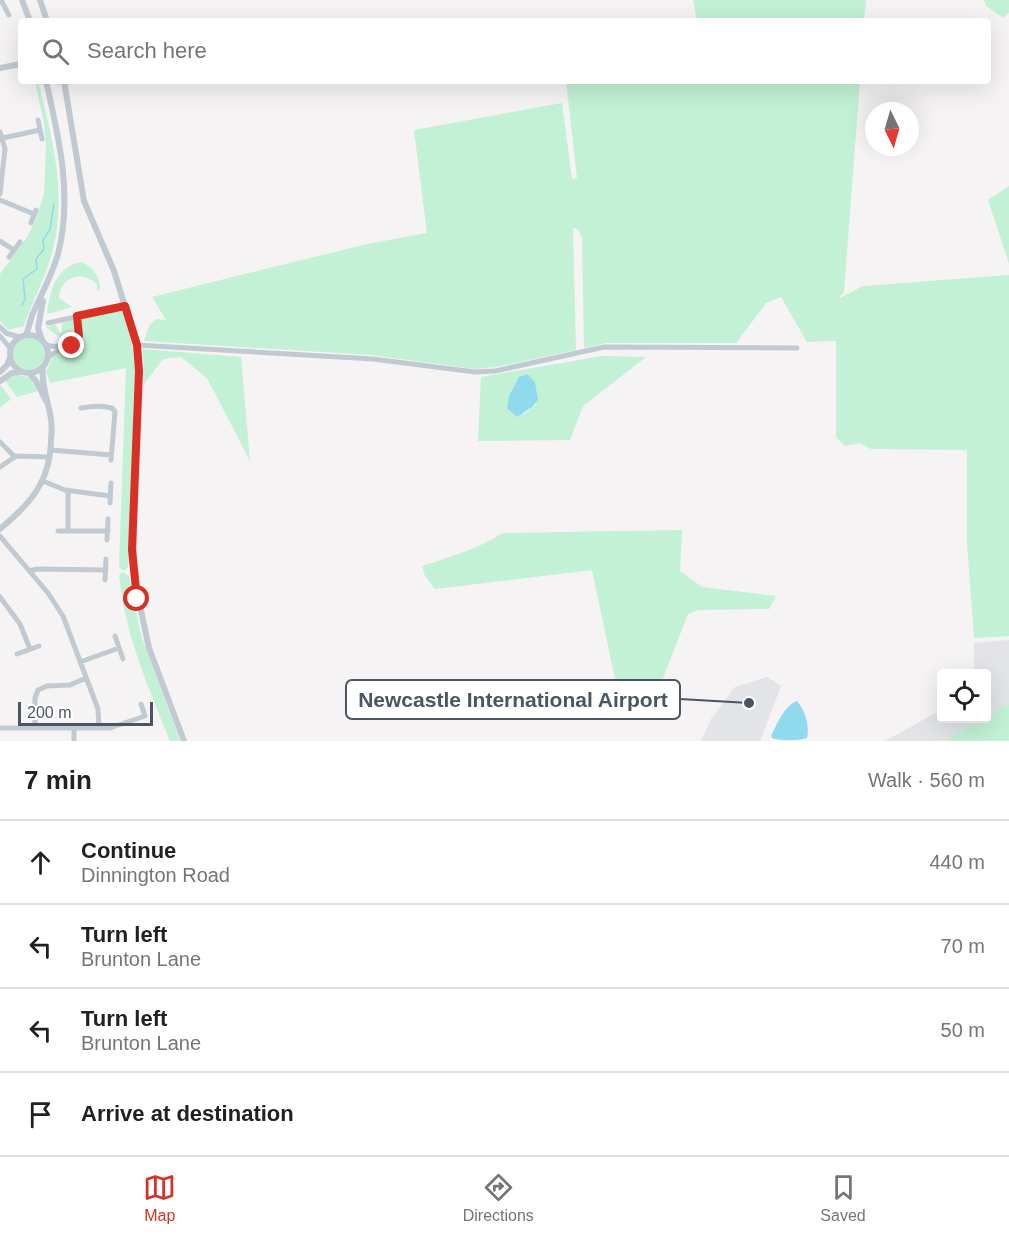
<!DOCTYPE html>
<meta charset="utf-8">
<style>
body{margin:0;font-family:Helvetica,sans-serif;background:#f2f2f2;color:#202124}
.controls{position:absolute;right:18px;bottom:18px;display:grid;overflow:hidden;border-radius:6px;box-shadow:0 6px 24px #0002}
.controls button{width:54px;height:54px;display:grid;place-items:center;padding:0;border:0;border-bottom:2px solid #e0e0e0;background:#fff;color:#202124;font:30px sans-serif}
.compass{position:absolute;left:865px;top:102px;width:54px;height:54px;border-radius:50%;background:#fff;box-shadow:0 6px 24px #0002;rotate:175deg}
.scale{position:absolute;left:18px;bottom:15px;width:135px;box-sizing:border-box;padding-left:6px;border:3px solid #4a5661;border-top:0;font-size:16px;line-height:21px;white-space:nowrap;color:#4a5661;-webkit-text-stroke:4px #fff;paint-order:stroke}
.stop{position:absolute;width:18px;height:18px;margin:-14px;border:4px solid #d93025;border-radius:50%;background:#fff}
.stop.end{background:#d93025;border-color:#fff;box-shadow:0 2px 6px #0008}
.list{margin:0;padding:0;list-style:none}
h2{display:flex;justify-content:space-between;align-items:center;height:78px;margin:0;padding:0 24px;font-size:26px}
h2 small{font-size:20px;font-weight:400;color:#757577}
.list li{display:grid;grid-template-columns:39px 1fr auto;gap:18px;align-items:center;box-sizing:border-box;height:84px;padding:0 24px;border-top:2px solid #e0e0e0}
.list b{display:block;font-size:22px;white-space:nowrap}
.list p{margin:0;font-size:20px;white-space:nowrap;color:#757577}
.list em{font-size:20px;font-style:normal;color:#757577}
.icon{flex:none;width:33px;height:33px;fill:none;stroke:currentColor;stroke-width:2;stroke-linecap:round;stroke-linejoin:round}
.map{position:relative;flex:none;width:1009px;height:741px;overflow:hidden}
.search{position:absolute;background:#fff;box-shadow:0 6px 24px #0002;left:18px;right:18px;top:18px;height:66px;display:flex;align-items:center;gap:15px;box-sizing:border-box;padding:0 21px;border-radius:6px;color:#757577;font-size:22px}
.sheet{height:414px;background:#fff}
nav{display:flex;justify-content:space-around;align-items:center;box-sizing:border-box;height:84px;border-top:2px solid #e0e0e0;background:#fff;font-size:16px;color:#757577}
nav a{display:grid;justify-items:center;gap:3px}
nav .on{color:#d93025}
.map>svg:first-child{display:block}
.airport{fill:#e2e4e7}
.green{fill:#c3f1d5;fill-rule:evenodd}
.water{fill:#90daee}
.lines{fill:none;stroke-linecap:round;stroke-linejoin:round}
.stream{stroke:#90daee;stroke-width:1.5}
.minor{stroke:#c1cad2;stroke-width:5}
.tertiary{stroke:#c1cad2;stroke-width:6}
.route{stroke:#d93025;stroke-width:8}
.leader{fill:none;stroke:#4a5661;stroke-width:2}
.callout-dot{fill:#4a5661;stroke:#fff;stroke-width:2}
.callout{fill:#fff;stroke:#4a5661;stroke-width:2}
.callout-label{font-size:21px;text-anchor:middle;font-weight:bold;fill:#4a5661}
</style>
<div class="map">
<svg width="1009" height="741" viewBox="0 0 1009 741">
<rect width="100%" height="100%" fill="#f5f3f3"/>
<path class="airport" d="M1009 640V741H885L941 710 942 718H986V674L974 673V643Z
M767 677 781 686 760 741H701L711 719 735 687Z"/>
<path class="green" d="M693 0H866L864 21H697Z
M984 0H1009V13L1003 18 986 6Z
M35 81H38C52 136 67 193 53 249 47 276 32 300 24 326L8 330 0 321V274L27 237 35 222 44 194 46 145 44 124Z
M566 81H860L844 292 838 299 863 286 1009 275V636L974 638 967 543V450L871 449 860 443 845 446 836 437V341L807 342 781 297 766 303 736 343H607L584 348 582 238 578 229 573 228 576 350 496 367 475 369 371 355 144 341 149 326 156 319 166 320 152 297 367 244 427 233 414 130 562 103 572 179 577 178Z
M1009 186V264L988 200Z
M81 262C92 266 101 277 100 289L97 291V285C83 269 60 277 59 298L72 307 52 313H47C50 290 56 267 81 262Z
M115 311 124 313C131 335 135 356 135 379 134 397 132 409 134 427L128 567 126 570H122L119 566 126 368 50 383 46 372 53 356C62 351 77 350 80 338 82 331 79 326 83 319Z
M72 320 75 322C77 332 75 337 65 341L46 327 55 324 60 333 62 332V323Z
M13 354a16 16 0 1 1 32 0a16 16 0 1 1-32 0Z
M143 349 241 357 250 461 207 378 181 357 163 359 144 384Z
M602 356 646 357 583 406 570 440 478 441 481 377ZM527 374 530 378 536 404 523 415 514 388 517 380Z
M15 375 30 377 38 391 17 397 5 381Z
M0 384 11 399 0 408Z
M682 530 680 571 702 587 776 596 769 609 698 610 688 614 662 681 654 691 627 695 616 684 592 570 435 589 425 576 422 566C451 557 477 549 503 533Z
M122 572 129 576 141 635 180 741H170C148 686 125 635 119 575Z
M1009 704V741H945Z"/>
<path class="water" d="M527 374 535 382 538 400 532 407 517 417 507 408 509 396 519 377Z
M797 701C805 710 810 726 807 738 798 741 782 741 772 738L771 736C777 724 784 706 797 701Z"/>
<g class="lines">
<path class="stream" d="M22 305 25 299 23 279 37 269 36 259 44 249 43 240 50 229 54 204"/>
<path class="minor" d="M1 0 9 15
M38 120 42 139
M0 132 5 149 0 194
M3 138 40 130
M0 200 34 214
M31 223 36 210
M0 241 14 250
M9 257 20 242
M48 323 125 306
M0 327 6 333 19 337
M0 336 11 349
M46 345C59 349 71 344 78 333
M137 345 373 359 475 372 495 371 604 347 797 348
M48 357C70 340 83 354 77 316
M81 408C92 406 102 405 112 408L115 412 111 460
M0 442 15 457
M51 450 111 455
M0 467 16 456 50 457
M43 481 65 490 110 496
M68 490V531
M110 503 111 483
M58 531H108
M0 536 48 593 63 616 98 709 99 728
M107 540 108 519
M29 571 37 569 106 570
M105 580 106 559
M0 597 20 624 30 649
M115 636 123 659
M17 654 39 646
M80 662 119 648
M0 728H110L145 716 141 704
M35 728V698L38 690 47 686 70 685 86 678
M74 728V741"/>
<path class="tertiary" d="M22 0 30 21
M40 0 47 21
M0 68 21 64
M64 81 84 201 114 271 137 345 139 371 133 515 134 578 149 648 184 741
M10 354a19 19 0 1 1 38 0a19 19 0 1 1-38 0Z
M26 335C29 328 30 320 33 313 42 293 52 275 58 254 73 196 59 138 46 81
M42 340 38 328 43 301
M0 372 7 365 10 358
M29 373 36 381 46 401
M0 381 12 373 22 372
M0 529C31 503 50 482 51 440 52 431 52 422 50 413 47 399 41 382 43 367"/>
</g>
<g class="lines">
<path class="route" d="M72 346 79 336 77 316 125 306 137 345 139 371 132 550 137 599"/>
</g>
<path class="leader" d="M749 703L680 699"/>
<circle class="callout-dot" cx="749" cy="703" r="6"/>
<rect class="callout" x="346" y="680" width="334" height="39" rx="6"/>
<g class="callout-label">
<text x="513" y="707">Newcastle International Airport</text>
</g>
</svg>
<div class="controls">
<button><svg class="icon" aria-label="locate" viewBox="0 0 24 24"><circle cx="12" cy="12" r="6"/><path d="M12 2v4M12 18v4M2 12h4M18 12h4"/></svg></button>
</div>
<svg class="compass" viewBox="-18 -18 36 36"><path d="M0-13l5 13h-10z" fill="#e53935"/><path d="M0 13l5-13h-10z" fill="#757577"/></svg>
<div class="scale">200 m</div>
<div class="stop" style="left:137px;top:599px"></div>
<div class="stop end" style="left:72px;top:346px"></div>
<div class="search"><svg class="icon" aria-label="search" viewBox="0 0 24 24"><circle cx="10" cy="10" r="6"/><path d="M15 15l6 6"/></svg>Search here</div>
</div>
<section class="sheet">
<h2>7 min<small>Walk · 560 m</small></h2>
<ul class="list">
<li><svg class="icon" aria-label="ahead" viewBox="0 0 24 24"><path d="M12 20V5M6 11l6-6 6 6"/></svg><div><b>Continue</b><p>Dinnington Road</p></div><em>440 m</em></li>
<li><svg class="icon" aria-label="left" viewBox="0 0 24 24"><path d="M17 20v-9H6M10 6l-5 5 5 5"/></svg><div><b>Turn left</b><p>Brunton Lane</p></div><em>70 m</em></li>
<li><svg class="icon" aria-label="left" viewBox="0 0 24 24"><path d="M17 20v-9H6M10 6l-5 5 5 5"/></svg><div><b>Turn left</b><p>Brunton Lane</p></div><em>50 m</em></li>
<li><svg class="icon" aria-label="arrive" viewBox="0 0 24 24"><path d="M6 21V4h12l-3 4 3 4H6"/></svg><div><b>Arrive at destination</b></div></li>
</ul>
</section>
<nav>
<a class="on"><svg class="icon" aria-label="map" viewBox="0 0 24 24"><path d="M3 6l6-2 6 2 6-2v14l-6 2-6-2-6 2zM9 4v14M15 6v14"/></svg>Map</a>
<a><svg class="icon" aria-label="directions" viewBox="0 0 24 24"><path d="M12 3l9 9-9 9-9-9zM9 14v-3h6M13 9l2 2-2 2"/></svg>Directions</a>
<a><svg class="icon" aria-label="saved" viewBox="0 0 24 24"><path d="M7 4h10v16l-5-4-5 4z"/></svg>Saved</a>
</nav>
